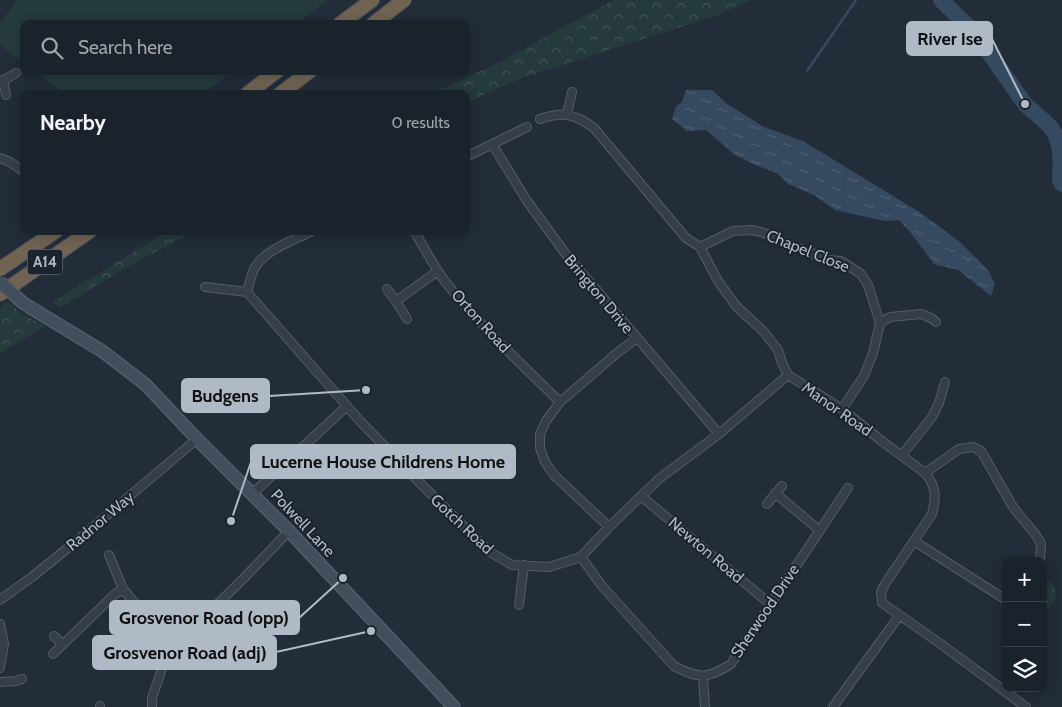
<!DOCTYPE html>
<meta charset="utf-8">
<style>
body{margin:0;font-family:Cabin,sans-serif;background:#232a33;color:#f1f3f6}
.controls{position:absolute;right:15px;bottom:15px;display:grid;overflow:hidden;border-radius:10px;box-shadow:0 2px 12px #0003}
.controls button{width:45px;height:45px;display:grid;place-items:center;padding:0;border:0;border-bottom:1px solid #383f47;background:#1a222b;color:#f1f3f6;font:25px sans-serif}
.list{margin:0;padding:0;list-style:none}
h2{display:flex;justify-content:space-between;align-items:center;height:65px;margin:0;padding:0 20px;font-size:21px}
h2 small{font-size:16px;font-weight:400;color:#9fa4a9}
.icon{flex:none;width:28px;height:28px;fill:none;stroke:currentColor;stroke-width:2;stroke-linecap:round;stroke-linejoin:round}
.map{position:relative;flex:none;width:1062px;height:707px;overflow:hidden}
.search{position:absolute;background:#1a222b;box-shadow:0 2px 12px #0003;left:20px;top:20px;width:450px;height:55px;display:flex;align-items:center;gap:12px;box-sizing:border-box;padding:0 18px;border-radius:10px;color:#9fa4a9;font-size:19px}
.panel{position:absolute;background:#1a222b;box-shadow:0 2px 12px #0003;left:20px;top:90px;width:450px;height:145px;border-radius:10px}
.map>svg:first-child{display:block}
.green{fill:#253a3b}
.forest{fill:url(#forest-crowns)}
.water{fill:url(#water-ripples)}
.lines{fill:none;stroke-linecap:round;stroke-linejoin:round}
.stream{stroke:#354960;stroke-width:2.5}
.river{stroke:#354960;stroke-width:16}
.street-casing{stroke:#535c67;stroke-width:10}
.secondary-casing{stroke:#535c67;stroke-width:14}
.highway-casing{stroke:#404954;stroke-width:16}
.street{stroke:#353e4a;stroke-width:8}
.secondary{stroke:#434e5d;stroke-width:11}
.highway{stroke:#706352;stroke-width:14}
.secondary-bridge-casing{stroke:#535c67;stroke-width:14;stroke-linecap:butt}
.secondary-bridge{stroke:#434e5d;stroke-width:11}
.labels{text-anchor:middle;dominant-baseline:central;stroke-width:4;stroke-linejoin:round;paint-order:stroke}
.shield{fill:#1b232e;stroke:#838c98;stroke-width:1}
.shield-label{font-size:15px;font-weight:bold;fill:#b0b9c6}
.street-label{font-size:16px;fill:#b0b9c6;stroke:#1b232e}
.leader{fill:none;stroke:#b0b9c6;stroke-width:2}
.callout-dot{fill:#b0b9c6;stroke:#1b232e;stroke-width:2}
.callout{fill:#b0b9c6;stroke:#b0b9c6;stroke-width:2}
.callout-label{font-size:18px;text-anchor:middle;font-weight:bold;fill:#111}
</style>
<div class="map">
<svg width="1062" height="707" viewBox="0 0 1062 707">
<defs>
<pattern id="forest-crowns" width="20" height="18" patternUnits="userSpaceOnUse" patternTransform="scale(1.25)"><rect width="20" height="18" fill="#253a3b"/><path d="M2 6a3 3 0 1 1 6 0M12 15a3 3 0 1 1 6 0" fill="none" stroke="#425456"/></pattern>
<pattern id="water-ripples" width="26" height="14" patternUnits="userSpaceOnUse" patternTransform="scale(1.25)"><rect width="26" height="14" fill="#354960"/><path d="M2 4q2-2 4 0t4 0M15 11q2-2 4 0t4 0" fill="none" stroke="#506175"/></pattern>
</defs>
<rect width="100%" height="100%" fill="#222d39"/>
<path class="green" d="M17 0H328L296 24H24V63L0 45V23Z
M35 71H233L203 94H65Z"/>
<path class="forest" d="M614 0H752L712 17 519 79 466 103V94H431L492 66Z
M168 231H196L134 263 60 308 52 302Z
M8 302 24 315 45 326 0 353V307Z
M1044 579C1048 581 1052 583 1054 587 1059 596 1054 608 1043 609V581Z"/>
<path class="water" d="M686 90H712L726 103 762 126 803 141 921 213 960 242 988 270 995 284 991 296 958 270 934 264 910 232 899 220 885 221 835 210 814 195 788 184 777 173 753 164 735 155 706 130 687 131 672 119 676 106 682 102Z"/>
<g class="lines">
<path class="stream" d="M807 71 856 0"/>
<path class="river" d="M941 0 975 33 1025 104C1034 113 1045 120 1052 129 1062 143 1061 163 1060 180L1062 184"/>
<defs>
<path id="street" d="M3 80 6 95
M0 81 6 79 16 73
M567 114 572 92
M540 119C563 111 575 114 594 128L686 238 700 247 718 281 736 306 763 331 778 350 782 363 788 375 842 409 883 442 925 473C937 487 936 498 932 514L885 584 881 592 882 603 938 642 1026 707
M492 144 527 201 565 253 719 434
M466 157 527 127
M0 158 10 162 24 172
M312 231C293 241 265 249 254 269 251 276 249 285 247 292L360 421 428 491 490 552 512 565 549 567 581 557 609 527 660 478 719 434 788 375
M414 231C424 247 433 265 444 280 478 324 520 363 560 402
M700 247 733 231 751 230 761 232 775 237 782 242 814 254 827 260 841 261 861 274 868 285 880 323 873 353 864 376 842 409
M205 287 247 292
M387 289 396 301 438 271
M396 301 407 319
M880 323 890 317 921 314 931 318 936 322
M902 455 932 417 939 403 945 382
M925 473 959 449 973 447 981 451 1013 507 1021 517 1036 535 1041 544 1040 561
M775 493 819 530
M252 494 347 406
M641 496 770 604
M767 504 782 486
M609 527 554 475 545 462 540 448V434L546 421 560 402 617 353 637 338
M914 541 1006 600
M109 555 123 589 132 600 177 644
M581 557 602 586 674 666C698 679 708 679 731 664L848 488
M0 600 32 577 79 539 197 439
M519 605 524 565
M0 624 4 644 0 668
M54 636 62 644
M53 654 115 594 123 589
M703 676 705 707
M0 682 16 681 22 679
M100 706V707
M152 707V698L164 663 177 644 244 578 289 531
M833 707 899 616"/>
<path id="secondary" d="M31 308 102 351 145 384 197 439 289 531 454 707"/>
<path id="highway" d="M340 24 372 0
M373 24 404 0
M247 94 277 71
M280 94 310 71
M0 269 56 231
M0 294 90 231"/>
</defs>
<use href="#street" class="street-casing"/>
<use href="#secondary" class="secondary-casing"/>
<use href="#highway" class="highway-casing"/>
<use href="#street" class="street"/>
<use href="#secondary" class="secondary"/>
<use href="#highway" class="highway"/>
<defs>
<path id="secondary-bridge" d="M0 282 22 302 31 308"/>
</defs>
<use href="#secondary-bridge" class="secondary-bridge-casing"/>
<use href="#secondary-bridge" class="secondary-bridge"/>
</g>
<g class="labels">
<rect class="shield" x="27.5" y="249.5" width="35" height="25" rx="4"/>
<g class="shield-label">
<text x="45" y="262">A14</text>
</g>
<g class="street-label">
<text transform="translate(808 251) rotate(22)">Chapel Close</text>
<text transform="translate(599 294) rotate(50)">Brington Drive</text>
<text transform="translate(481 321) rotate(48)">Orton Road</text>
<text transform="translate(837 409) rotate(35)">Manor Road</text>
<text transform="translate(100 521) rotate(-40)">Radnor Way</text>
<text transform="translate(303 523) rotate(47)">Polwell Lane</text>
<text transform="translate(462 524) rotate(43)">Gotch Road</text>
<text transform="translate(706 550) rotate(40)">Newton Road</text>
<text transform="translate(765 611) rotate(-56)">Sherwood Drive</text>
</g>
</g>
<path class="leader" d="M1025 104L992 39M366 390L269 396M231 521L251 462M343 578L299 618M371 631L276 652"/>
<g class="callout-dot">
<circle cx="1025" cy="104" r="5"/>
<circle cx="366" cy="390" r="5"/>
<circle cx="231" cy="521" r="5"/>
<circle cx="343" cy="578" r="5"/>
<circle cx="371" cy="631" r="5"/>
</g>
<g class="callout">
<rect x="907" y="22" width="85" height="33" rx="5"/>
<rect x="182" y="379" width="87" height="33" rx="5"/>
<rect x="251" y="445" width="264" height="33" rx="5"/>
<rect x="110" y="601" width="189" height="33" rx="5"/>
<rect x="93" y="636" width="183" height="33" rx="5"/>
</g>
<g class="callout-label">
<text x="950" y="45">River Ise</text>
<text x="225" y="402">Budgens</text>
<text x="383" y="468">Lucerne House Childrens Home</text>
<text x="204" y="624">Grosvenor Road (opp)</text>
<text x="185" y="659">Grosvenor Road (adj)</text>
</g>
</svg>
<div class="controls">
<button>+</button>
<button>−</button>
<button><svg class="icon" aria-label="layers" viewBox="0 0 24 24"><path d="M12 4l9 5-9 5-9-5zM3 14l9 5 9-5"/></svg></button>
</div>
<div class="search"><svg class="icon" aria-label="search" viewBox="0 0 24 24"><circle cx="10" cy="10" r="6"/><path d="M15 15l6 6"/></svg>Search here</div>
<section class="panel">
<h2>Nearby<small>0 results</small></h2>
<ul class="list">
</ul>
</section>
</div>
